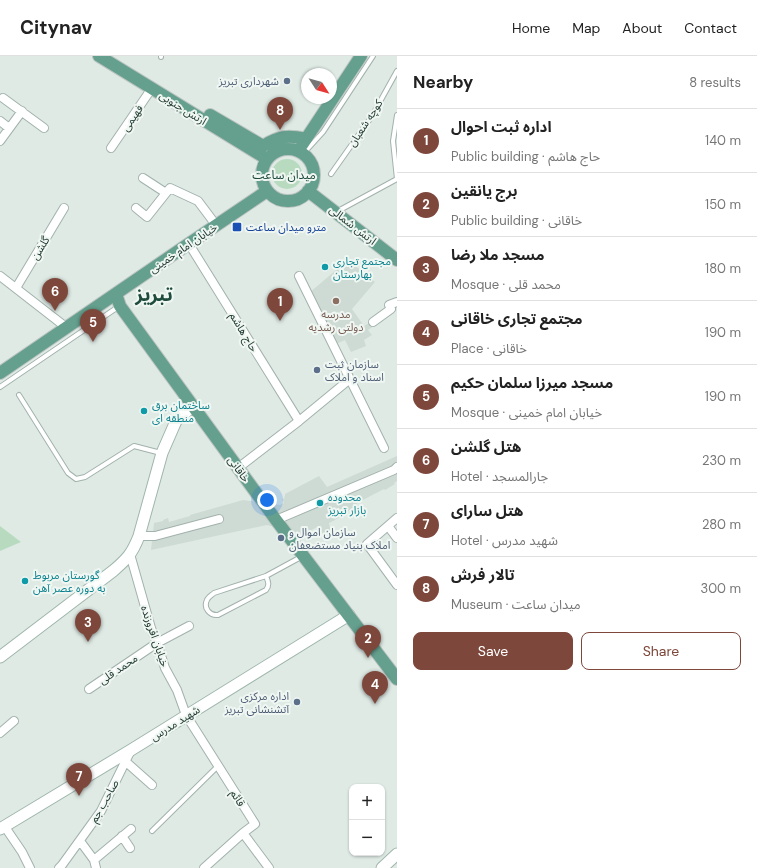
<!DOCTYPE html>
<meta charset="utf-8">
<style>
body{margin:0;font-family:"DM Sans","Noto Sans Arabic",sans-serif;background:#f6f6f6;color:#222}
.controls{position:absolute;right:12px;bottom:12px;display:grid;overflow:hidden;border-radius:8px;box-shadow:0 1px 3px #0004}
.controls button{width:36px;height:36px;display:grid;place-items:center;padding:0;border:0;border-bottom:1px solid #e0e0e0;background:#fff;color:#222;font:20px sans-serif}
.compass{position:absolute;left:301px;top:12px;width:36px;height:36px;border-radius:50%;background:#fff;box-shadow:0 1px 3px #0004;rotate:126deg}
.you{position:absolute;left:267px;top:444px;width:14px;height:14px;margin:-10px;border:3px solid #fff;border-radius:50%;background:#1a73e8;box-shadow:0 0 0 6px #1a73e833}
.badge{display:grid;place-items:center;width:26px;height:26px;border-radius:50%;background:#7e473b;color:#fff;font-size:13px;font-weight:700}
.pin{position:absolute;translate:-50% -33px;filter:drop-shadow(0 1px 2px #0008)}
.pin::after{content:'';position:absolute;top:21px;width:14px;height:12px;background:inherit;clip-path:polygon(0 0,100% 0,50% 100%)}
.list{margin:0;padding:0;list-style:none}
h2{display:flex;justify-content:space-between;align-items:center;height:52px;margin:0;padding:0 16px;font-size:17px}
h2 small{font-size:13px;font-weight:400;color:#767676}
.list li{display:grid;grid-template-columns:26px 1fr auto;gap:12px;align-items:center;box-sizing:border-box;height:64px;padding:0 16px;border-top:1px solid #e0e0e0}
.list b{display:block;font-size:15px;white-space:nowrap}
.list p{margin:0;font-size:13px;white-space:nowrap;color:#767676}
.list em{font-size:13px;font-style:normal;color:#767676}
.actions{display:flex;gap:8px;padding:12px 16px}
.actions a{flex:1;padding:9px 0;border:1px solid #7e473b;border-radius:8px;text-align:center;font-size:14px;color:#7e473b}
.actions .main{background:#7e473b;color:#fff}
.map{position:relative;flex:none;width:397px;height:812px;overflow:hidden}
header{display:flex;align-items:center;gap:24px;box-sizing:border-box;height:56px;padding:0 20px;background:#fff;border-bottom:1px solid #e0e0e0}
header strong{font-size:19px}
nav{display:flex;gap:22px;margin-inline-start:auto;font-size:14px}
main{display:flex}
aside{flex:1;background:#fff}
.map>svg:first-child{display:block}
.built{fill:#cedad4}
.green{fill:#b8dbc0}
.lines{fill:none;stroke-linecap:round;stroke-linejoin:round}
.lane-casing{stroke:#a2b2ac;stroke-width:6}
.street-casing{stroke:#a2b2ac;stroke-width:10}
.secondary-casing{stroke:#9fb6ac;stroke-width:13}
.primary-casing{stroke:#bcc4c2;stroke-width:14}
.lane{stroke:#fff;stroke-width:4}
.street{stroke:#fff;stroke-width:8}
.secondary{stroke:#fff;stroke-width:11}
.primary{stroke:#659f8d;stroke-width:12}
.service-dot{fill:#5c6f8a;stroke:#f0f7f3;stroke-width:1.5}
.transit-dot{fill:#1a4fb4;stroke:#f0f7f3;stroke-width:1.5}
.culture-dot{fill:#0f9aa8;stroke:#f0f7f3;stroke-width:1.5}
.education-dot{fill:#8d6e63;stroke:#f0f7f3;stroke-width:1.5}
.labels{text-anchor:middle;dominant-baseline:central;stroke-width:4;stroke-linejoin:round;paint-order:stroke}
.service-label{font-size:11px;fill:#4e5e75;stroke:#f0f7f3;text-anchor:end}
.street-label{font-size:11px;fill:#213a32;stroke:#f0f7f3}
.transit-label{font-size:11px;fill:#164399;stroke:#f0f7f3;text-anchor:start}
.culture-label{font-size:11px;fill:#0d838f;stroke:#f0f7f3;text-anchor:start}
.education-label{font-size:11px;fill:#785e54;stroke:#f0f7f3}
.neighbourhood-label{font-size:12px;fill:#1d4b3d;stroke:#f0f7f3}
.town-label{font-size:19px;font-weight:bold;fill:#1d4b3d;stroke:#f0f7f3}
</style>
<header>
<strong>Citynav</strong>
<nav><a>Home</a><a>Map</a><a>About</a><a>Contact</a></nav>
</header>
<main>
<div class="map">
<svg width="397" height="812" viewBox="0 0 397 812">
<rect width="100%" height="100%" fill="#dfeae5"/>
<path class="built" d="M348 204 375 226 352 253 364 270 371 266 374 270 368 274 372 279 364 284 366 290 351 296 345 284 336 288 309 237Z
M397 400V425L394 427 395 428 385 434 384 433 357 447V449L352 451 353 452 335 464 329 467 330 472 329 478 324 481 319 470 302 479 299 477 267 469 151 494 154 467 163 465V464L168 462 169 466 190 460V459L243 444 280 449 284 447 282 443 285 442 284 441 285 440V438L319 420 327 431Z"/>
<path class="green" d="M272 118a15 15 0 1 1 30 0a15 15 0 1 1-30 0Z
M0 470 21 486 0 495Z"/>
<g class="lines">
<defs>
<path id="lane" d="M161 1V0
M303 98 323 76 373 0
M331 118 372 60 397 15
M338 155 397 123 393 85 397 59
M0 331 118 251
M19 339 68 417 76 423 85 421 134 390 161 397
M266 520C268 525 270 529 266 534L218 559C210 560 203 552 207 544 208 541 212 539 214 537L266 520 301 501
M152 775 218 710"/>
<path id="street" d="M3 42 44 72
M0 65 9 72
M0 85 22 55
M111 92 152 32
M143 122 166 137
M136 152 147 161 170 132 198 145 216 169
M189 188 299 365
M0 220 67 272
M299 220 384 392
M16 232 64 152
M373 266 391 253 389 249 397 246
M238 412 299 365 350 323
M397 462 367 488 397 529
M276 464 394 414 397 411
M388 470 397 482
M139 480H155L219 463
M130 498 151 572 157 587 165 612 177 634 186 659 255 768 243 777 204 812
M89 633 157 587 189 570
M0 677 14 665
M125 705 152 729
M5 771 22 796 30 812
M243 777 269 812
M122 780 130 792
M80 785 94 804 96 812
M94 804 131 773
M59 812 62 809 101 755 131 694"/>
<path id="secondary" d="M0 601 113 515C127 503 132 498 139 480L162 397 176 365 193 350
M0 773 131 694 349 559
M382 812 397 798"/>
<path id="primary" d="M99 0 267 103
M210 59 263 90C279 80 287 79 306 83
M302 89 361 0
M262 119a26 26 0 1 1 52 0a26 26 0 1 1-52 0Z
M308 135 397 204
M116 238 120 250 276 464 397 623
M0 317 184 191 267 135"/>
</defs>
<use href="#lane" class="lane-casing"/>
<use href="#street" class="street-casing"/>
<use href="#secondary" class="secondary-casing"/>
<use href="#primary" class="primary-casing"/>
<use href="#lane" class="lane"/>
<use href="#street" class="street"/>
<use href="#secondary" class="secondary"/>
<use href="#primary" class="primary"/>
</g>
<g class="service-dot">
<circle cx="287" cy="25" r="4"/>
<circle cx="317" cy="314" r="4"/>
<circle cx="281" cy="482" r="4"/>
<circle cx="297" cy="646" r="4"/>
</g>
<rect class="transit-dot" x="232" y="166" width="10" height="10" rx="2"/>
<g class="culture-dot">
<circle cx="325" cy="211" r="4"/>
<circle cx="144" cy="355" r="4"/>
<circle cx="320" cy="447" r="4"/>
<circle cx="25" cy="525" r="4"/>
</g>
<circle class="education-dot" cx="336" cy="245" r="4"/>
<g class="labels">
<g class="service-label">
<text x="279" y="25">شهرداری تبریز</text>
<text x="325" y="308" text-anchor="start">سازمان ثبت<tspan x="325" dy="13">اسناد و املاک</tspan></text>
<text x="289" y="476" text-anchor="start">سازمان اموال و<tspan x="289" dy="13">املاک بنیاد مستضعفان</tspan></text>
<text x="289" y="640">اداره مرکزی<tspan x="289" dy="13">آتشنشانی تبریز</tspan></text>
</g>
<g class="street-label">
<text transform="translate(183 52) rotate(32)">ارتش جنوبی</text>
<text transform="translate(132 62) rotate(-56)">فهیمی</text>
<text transform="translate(365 67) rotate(-57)">کوچه شعبان</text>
<text transform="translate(353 169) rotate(38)">ارتش شمالی</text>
<text transform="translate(40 192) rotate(-59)">گلشن</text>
<text transform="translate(183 192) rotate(-34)">خیابان امام خمینی</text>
<text transform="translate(244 276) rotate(59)">حاج هاشم</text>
<text transform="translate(239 413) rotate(54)">خاقانی</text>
<text transform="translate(155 580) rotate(71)">خیابان افروزنده</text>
<text transform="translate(118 613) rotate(-34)">محمد قلی</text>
<text transform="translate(175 667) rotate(-32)">شهید مدرس</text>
<text transform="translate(238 742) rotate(58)">قائم</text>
<text transform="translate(104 745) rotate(-61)">صاحب جم</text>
</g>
<g class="transit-label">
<text x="246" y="171">مترو میدان ساعت</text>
</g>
<g class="culture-label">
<text x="333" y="205">مجتمع تجاری<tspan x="333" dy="13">بهارستان</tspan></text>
<text x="152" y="349">ساختمان برق<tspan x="152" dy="13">منطقه ای</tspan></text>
<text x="328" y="441">محدوده<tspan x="328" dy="13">بازار تبریز</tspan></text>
<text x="33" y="519">گورستان مربوط<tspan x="33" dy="13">به دوره عصر آهن</tspan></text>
</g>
<g class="education-label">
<text x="336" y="258">مدرسه<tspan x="336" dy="13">دولتی رشدیه</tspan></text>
</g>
<g class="neighbourhood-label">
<text x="284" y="119">میدان ساعت</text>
</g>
<g class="town-label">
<text x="154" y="238">تبریز</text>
</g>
</g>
</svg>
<div class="controls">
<button>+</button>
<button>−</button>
</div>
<svg class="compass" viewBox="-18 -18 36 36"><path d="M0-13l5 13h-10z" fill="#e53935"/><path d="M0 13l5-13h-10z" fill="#767676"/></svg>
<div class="you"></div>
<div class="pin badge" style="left:280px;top:265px">1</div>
<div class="pin badge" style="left:368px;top:602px">2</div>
<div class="pin badge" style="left:88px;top:586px">3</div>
<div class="pin badge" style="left:375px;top:648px">4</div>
<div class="pin badge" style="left:93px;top:286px">5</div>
<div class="pin badge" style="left:55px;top:255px">6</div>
<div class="pin badge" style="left:79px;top:740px">7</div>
<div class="pin badge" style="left:280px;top:74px">8</div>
</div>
<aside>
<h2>Nearby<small>8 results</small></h2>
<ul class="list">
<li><span class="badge">1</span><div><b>اداره ثبت احوال</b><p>Public building · حاج هاشم</p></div><em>140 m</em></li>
<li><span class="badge">2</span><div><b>برج یانقین</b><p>Public building · خاقانی</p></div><em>150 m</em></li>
<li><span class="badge">3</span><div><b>مسجد ملا رضا</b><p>Mosque · محمد قلی</p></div><em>180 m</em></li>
<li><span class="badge">4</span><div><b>مجتمع تجاری خاقانی</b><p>Place · خاقانی</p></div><em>190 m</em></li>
<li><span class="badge">5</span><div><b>مسجد میرزا سلمان حکیم</b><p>Mosque · خیابان امام خمینی</p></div><em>190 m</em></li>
<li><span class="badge">6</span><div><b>هتل گلشن</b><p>Hotel · جارالمسجد</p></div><em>230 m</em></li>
<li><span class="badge">7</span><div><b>هتل سارای</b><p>Hotel · شهید مدرس</p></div><em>280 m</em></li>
<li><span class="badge">8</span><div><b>تالار فرش</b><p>Museum · میدان ساعت</p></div><em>300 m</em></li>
</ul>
<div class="actions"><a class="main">Save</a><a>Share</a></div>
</aside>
</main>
